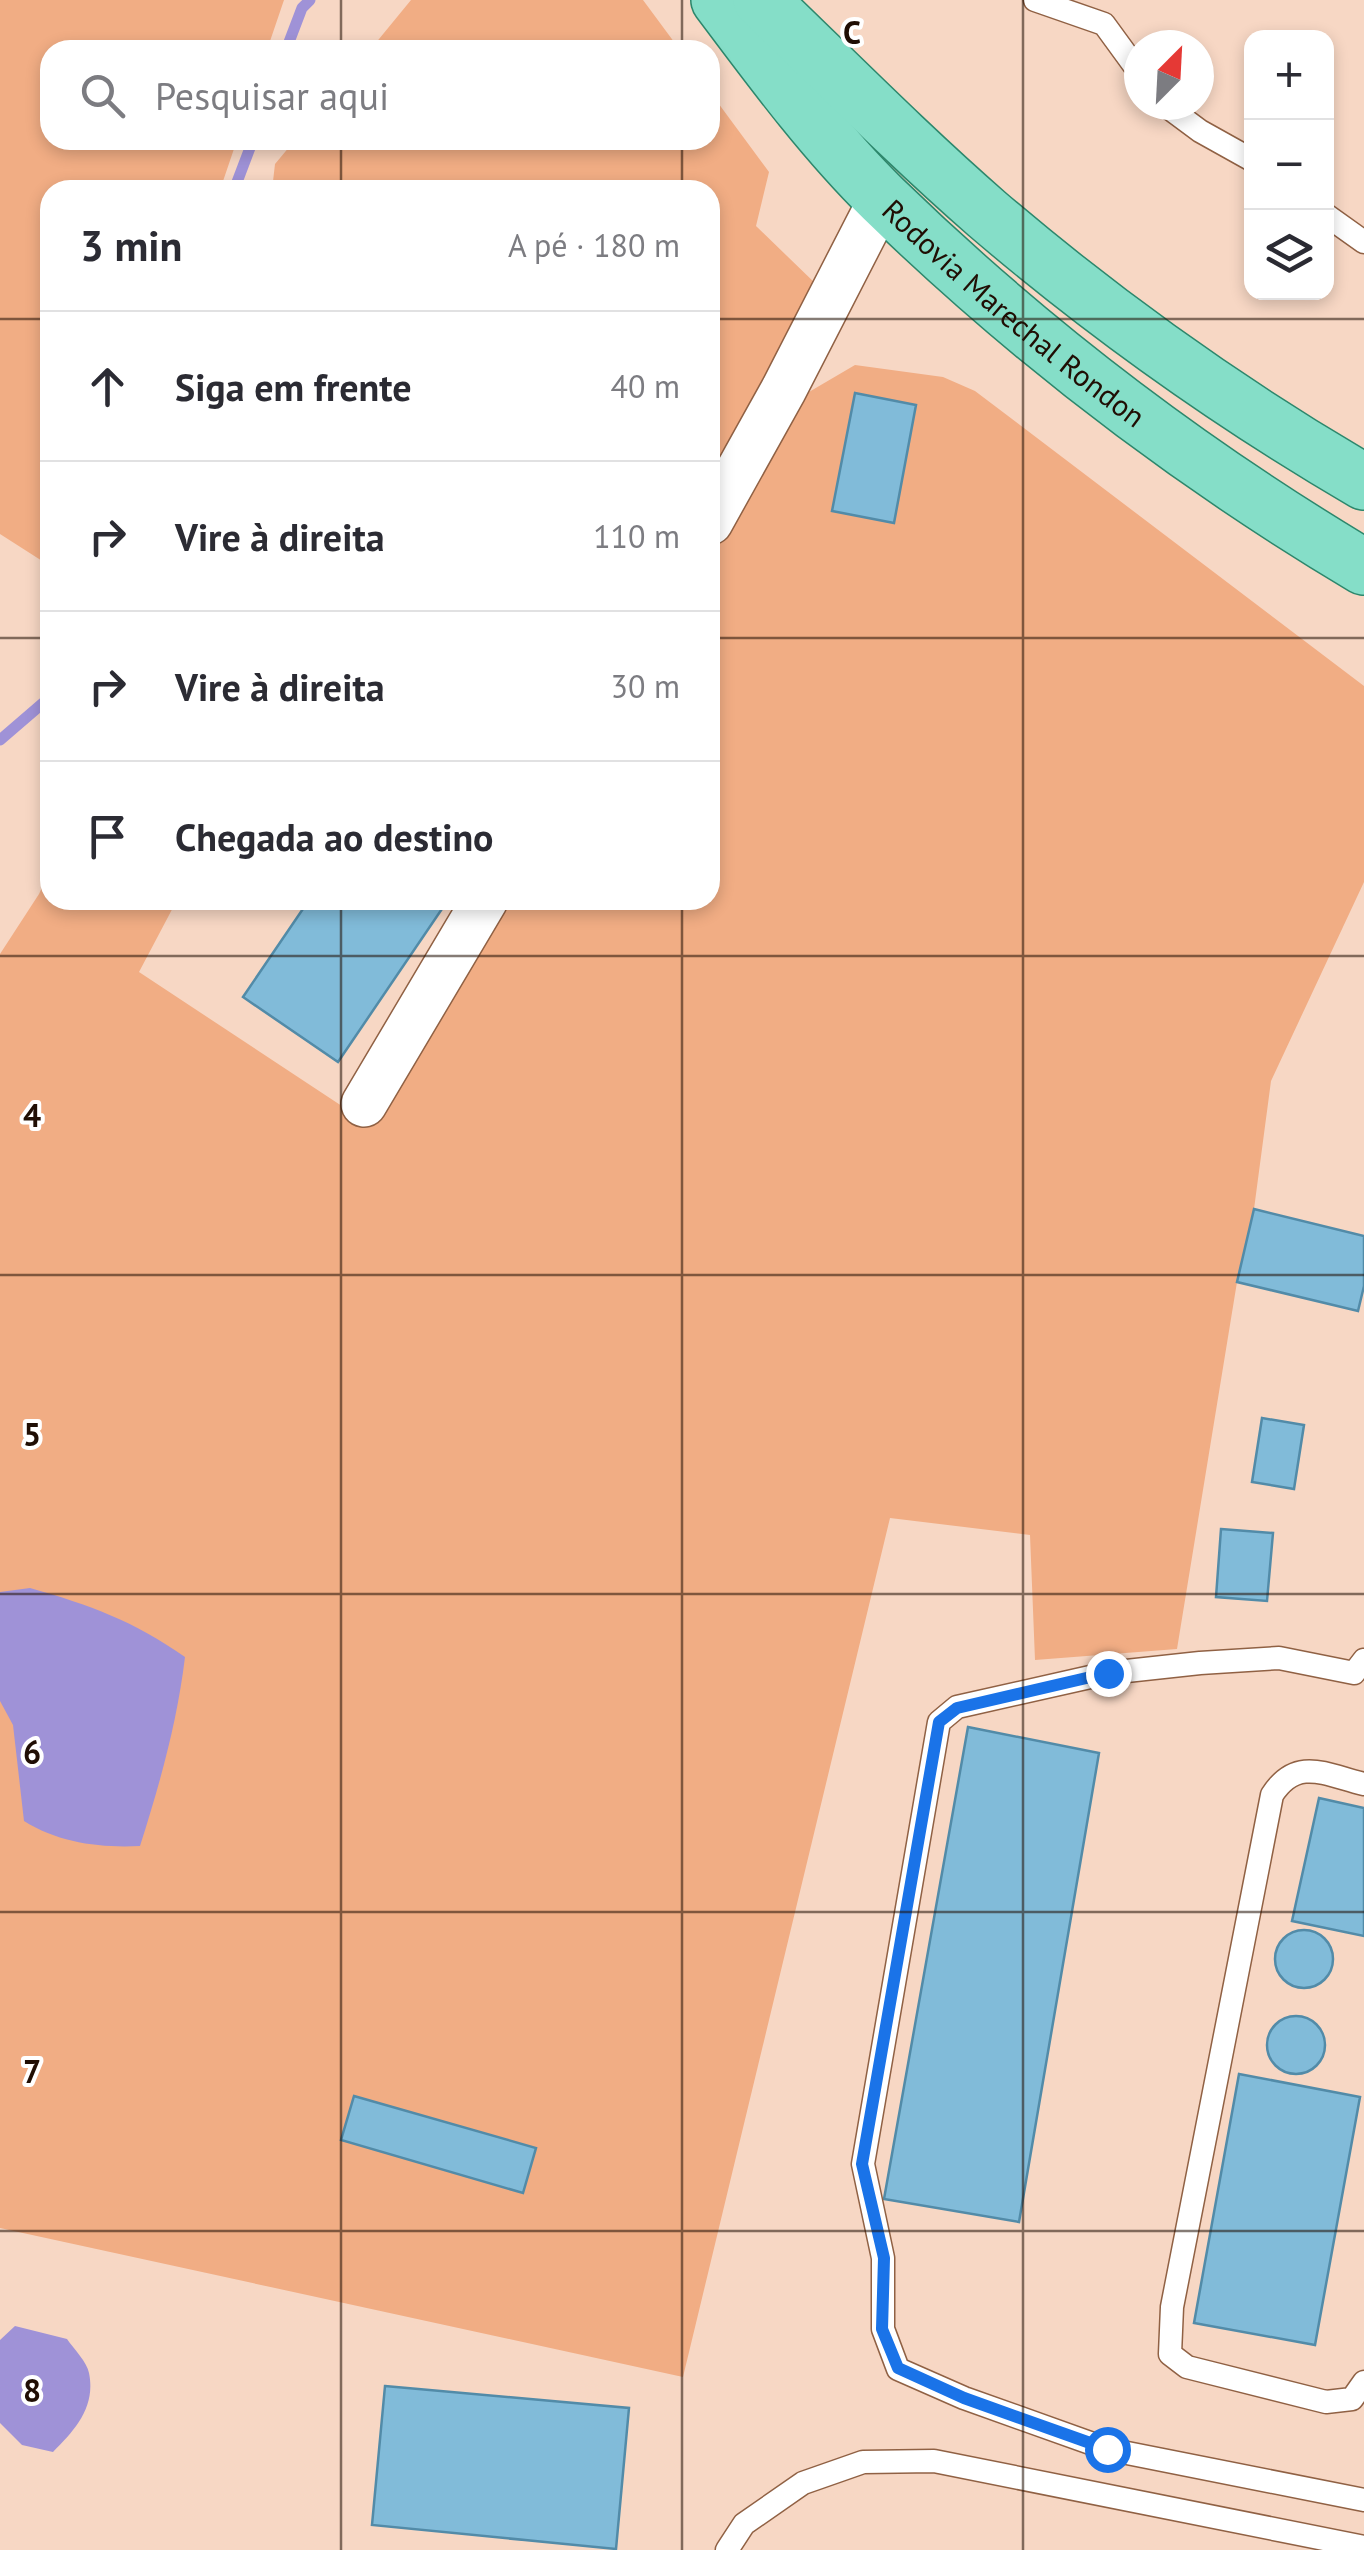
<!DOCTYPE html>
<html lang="pt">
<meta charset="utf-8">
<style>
body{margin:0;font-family:"PT Sans",sans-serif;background:#f7f7f7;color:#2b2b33}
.controls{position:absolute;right:30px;top:30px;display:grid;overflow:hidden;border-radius:20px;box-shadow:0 5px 15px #0003}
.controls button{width:90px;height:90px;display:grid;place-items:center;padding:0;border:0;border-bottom:2px solid #e1e1e2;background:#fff;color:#2b2b33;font:50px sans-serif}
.compass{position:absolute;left:1124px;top:30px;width:90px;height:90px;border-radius:50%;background:#fff;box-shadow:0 5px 15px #0003;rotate:24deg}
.stop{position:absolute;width:30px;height:30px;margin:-22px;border:8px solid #1a73e8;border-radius:50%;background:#fff}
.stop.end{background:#1a73e8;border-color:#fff;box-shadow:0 2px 10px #0008}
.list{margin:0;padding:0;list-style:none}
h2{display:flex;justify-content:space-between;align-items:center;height:130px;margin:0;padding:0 40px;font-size:42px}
h2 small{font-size:32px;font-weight:400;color:#7c7c81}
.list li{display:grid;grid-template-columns:65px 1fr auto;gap:30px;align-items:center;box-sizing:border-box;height:150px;padding:0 40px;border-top:2px solid #e1e1e2}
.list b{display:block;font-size:38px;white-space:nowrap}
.list em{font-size:32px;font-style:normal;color:#7c7c81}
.icon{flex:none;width:55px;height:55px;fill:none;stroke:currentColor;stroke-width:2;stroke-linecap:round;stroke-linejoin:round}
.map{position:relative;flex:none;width:1364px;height:2550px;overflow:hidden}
.search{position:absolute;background:#fff;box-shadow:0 5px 15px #0003;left:40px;top:40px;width:680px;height:110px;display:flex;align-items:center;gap:25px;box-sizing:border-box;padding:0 35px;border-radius:30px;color:#7c7c81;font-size:38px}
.panel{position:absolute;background:#fff;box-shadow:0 5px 15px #0003;left:40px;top:180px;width:680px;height:730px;border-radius:30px}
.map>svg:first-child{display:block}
.green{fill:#f1ad84}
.water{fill:#9f92d7}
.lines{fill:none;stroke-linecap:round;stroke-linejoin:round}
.stream{stroke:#9f92d7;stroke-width:11}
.building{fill:#81bbd9;stroke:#528ba8;stroke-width:2.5}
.lane-casing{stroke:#906144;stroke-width:25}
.street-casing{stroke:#906144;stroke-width:48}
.primary-casing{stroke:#2d876c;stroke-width:58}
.lane{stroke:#fff;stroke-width:22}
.street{stroke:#fff;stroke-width:45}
.primary{stroke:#85dec8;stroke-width:55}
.route{stroke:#1a73e8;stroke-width:12}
.grid{fill:none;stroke:#200e04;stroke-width:2.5;stroke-opacity:0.55}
.labels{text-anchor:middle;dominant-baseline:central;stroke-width:8;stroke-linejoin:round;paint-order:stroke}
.street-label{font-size:30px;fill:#200e04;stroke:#fff}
.grid-label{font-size:32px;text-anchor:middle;font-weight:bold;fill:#200e04;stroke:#fff;stroke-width:8;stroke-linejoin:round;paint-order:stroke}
</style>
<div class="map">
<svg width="1364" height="2550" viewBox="0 0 1364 2550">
<rect width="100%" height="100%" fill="#f7d7c4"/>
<path class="green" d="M0 0H284L267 50H50V140H237L220 190H50V566L0 534Z
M411 0H643L680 50H370Z
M710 92 769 172 756 226 817 285 710 489V190H272L275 164 295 140H710Z
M855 365 943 377 975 391 1364 686V882L1271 1081 1254 1209 1237 1282 1177 1649 1035 1660 1030 1535 890 1518 683 2377 0 2228V954L39 894 50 871V900H177L139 972 360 1118 501 900H710V552L797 399Z"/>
<path class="water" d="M30 1588C90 1605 134 1621 185 1657 177 1723 160 1783 140 1846 100 1848 59 1843 24 1821L13 1725 0 1701V1592Z
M15 2326 67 2339C74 2349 87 2362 89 2373 96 2407 75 2430 53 2452L22 2445 0 2423V2340Z"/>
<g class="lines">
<path class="stream" d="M286 50 302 8 310 0
M234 190 253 140
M0 740 50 697"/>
</g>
<path class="building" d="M855 393 916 405 894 523 832 511Z
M309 900H448L338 1062 243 997Z
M1254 1209 1364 1236V1286L1358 1311 1237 1282Z
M1262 1418 1304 1425 1294 1489 1252 1482Z
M1221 1529 1273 1533 1267 1601 1216 1597Z
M968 1727 1099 1753 1019 2222 884 2199Z
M1319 1798 1364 1808V1936L1292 1921Z
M1275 1959a29 29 0 1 1 58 0a29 29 0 1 1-58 0Z
M1267 2045a29 29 0 1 1 58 0a29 29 0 1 1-58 0Z
M1239 2074 1360 2097 1315 2345 1194 2323Z
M354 2096 536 2148 523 2193 341 2140Z
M385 2386 629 2408 616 2549 372 2525Z"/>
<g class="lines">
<defs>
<path id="lane" d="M1035 0 1104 24 1139 72
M1165 105 1200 131 1252 160
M1326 215 1364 242
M1364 1660 1354 1673 1279 1658 1200 1663 1108 1673 957 1707 939 1722 863 2164 883 2258V2329L898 2369 964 2398 1107 2449 1364 2500
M1364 1784C1326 1775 1297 1756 1272 1795L1172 2307 1170 2354 1187 2367 1326 2402 1352 2399 1364 2382
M727 2550 744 2524 803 2483 863 2462 934 2461 1364 2547"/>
<path id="street" d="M710 522 784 389 882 198
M364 1104 485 900"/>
<g id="primary">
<path id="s1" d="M719 0C770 68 822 139 883 199 1027 339 1191 464 1364 567"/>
<path d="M761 0C836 72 909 146 987 214 1104 314 1232 405 1364 482"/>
</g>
</defs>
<use href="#lane" class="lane-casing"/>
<use href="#street" class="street-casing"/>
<use href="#primary" class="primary-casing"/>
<use href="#lane" class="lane"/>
<use href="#street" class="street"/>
<use href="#primary" class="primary"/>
</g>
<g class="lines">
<path class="route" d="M1107 2449 964 2398 898 2368 882 2329 884 2258 862 2164 939 1722 957 1708 1108 1673"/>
</g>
<path class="grid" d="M341 0V50M682 0V50M1023 0V2550M341 140V190M682 140V190M0 319H50M710 319H1364M0 638H50M710 638H1364M341 900V2550M682 900V2550M0 956H1364M0 1275H1364M0 1594H1364M0 1912H1364M0 2231H1364"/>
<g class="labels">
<g class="street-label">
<text stroke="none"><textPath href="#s1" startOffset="432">Rodovia Marechal Rondon</textPath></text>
</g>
</g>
<g class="grid-label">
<text x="852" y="44">C</text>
<text x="32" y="1127">4</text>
<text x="32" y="1446">5</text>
<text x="32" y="1764">6</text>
<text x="32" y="2083">7</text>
<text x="32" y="2402">8</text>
</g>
</svg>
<div class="controls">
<button>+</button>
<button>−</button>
<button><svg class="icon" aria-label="layers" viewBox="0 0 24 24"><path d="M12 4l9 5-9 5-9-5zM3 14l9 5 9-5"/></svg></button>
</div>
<svg class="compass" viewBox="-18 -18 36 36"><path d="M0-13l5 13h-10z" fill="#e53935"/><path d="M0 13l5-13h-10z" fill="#7c7c81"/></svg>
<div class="stop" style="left:1107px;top:2449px"></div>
<div class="stop end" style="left:1108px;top:1673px"></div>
<div class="search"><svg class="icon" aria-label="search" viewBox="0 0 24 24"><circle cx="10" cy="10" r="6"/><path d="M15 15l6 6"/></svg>Pesquisar aqui</div>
<section class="panel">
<h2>3 min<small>A pé · 180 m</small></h2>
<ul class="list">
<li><svg class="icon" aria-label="ahead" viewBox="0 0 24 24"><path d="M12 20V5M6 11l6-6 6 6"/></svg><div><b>Siga em frente</b></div><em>40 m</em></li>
<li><svg class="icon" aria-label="right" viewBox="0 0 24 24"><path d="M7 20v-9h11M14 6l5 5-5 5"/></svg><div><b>Vire à direita</b></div><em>110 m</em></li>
<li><svg class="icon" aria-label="right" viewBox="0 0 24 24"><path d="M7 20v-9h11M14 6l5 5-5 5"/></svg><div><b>Vire à direita</b></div><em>30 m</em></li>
<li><svg class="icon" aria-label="arrive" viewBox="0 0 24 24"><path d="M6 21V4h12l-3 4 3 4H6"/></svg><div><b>Chegada ao destino</b></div></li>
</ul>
</section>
</div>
